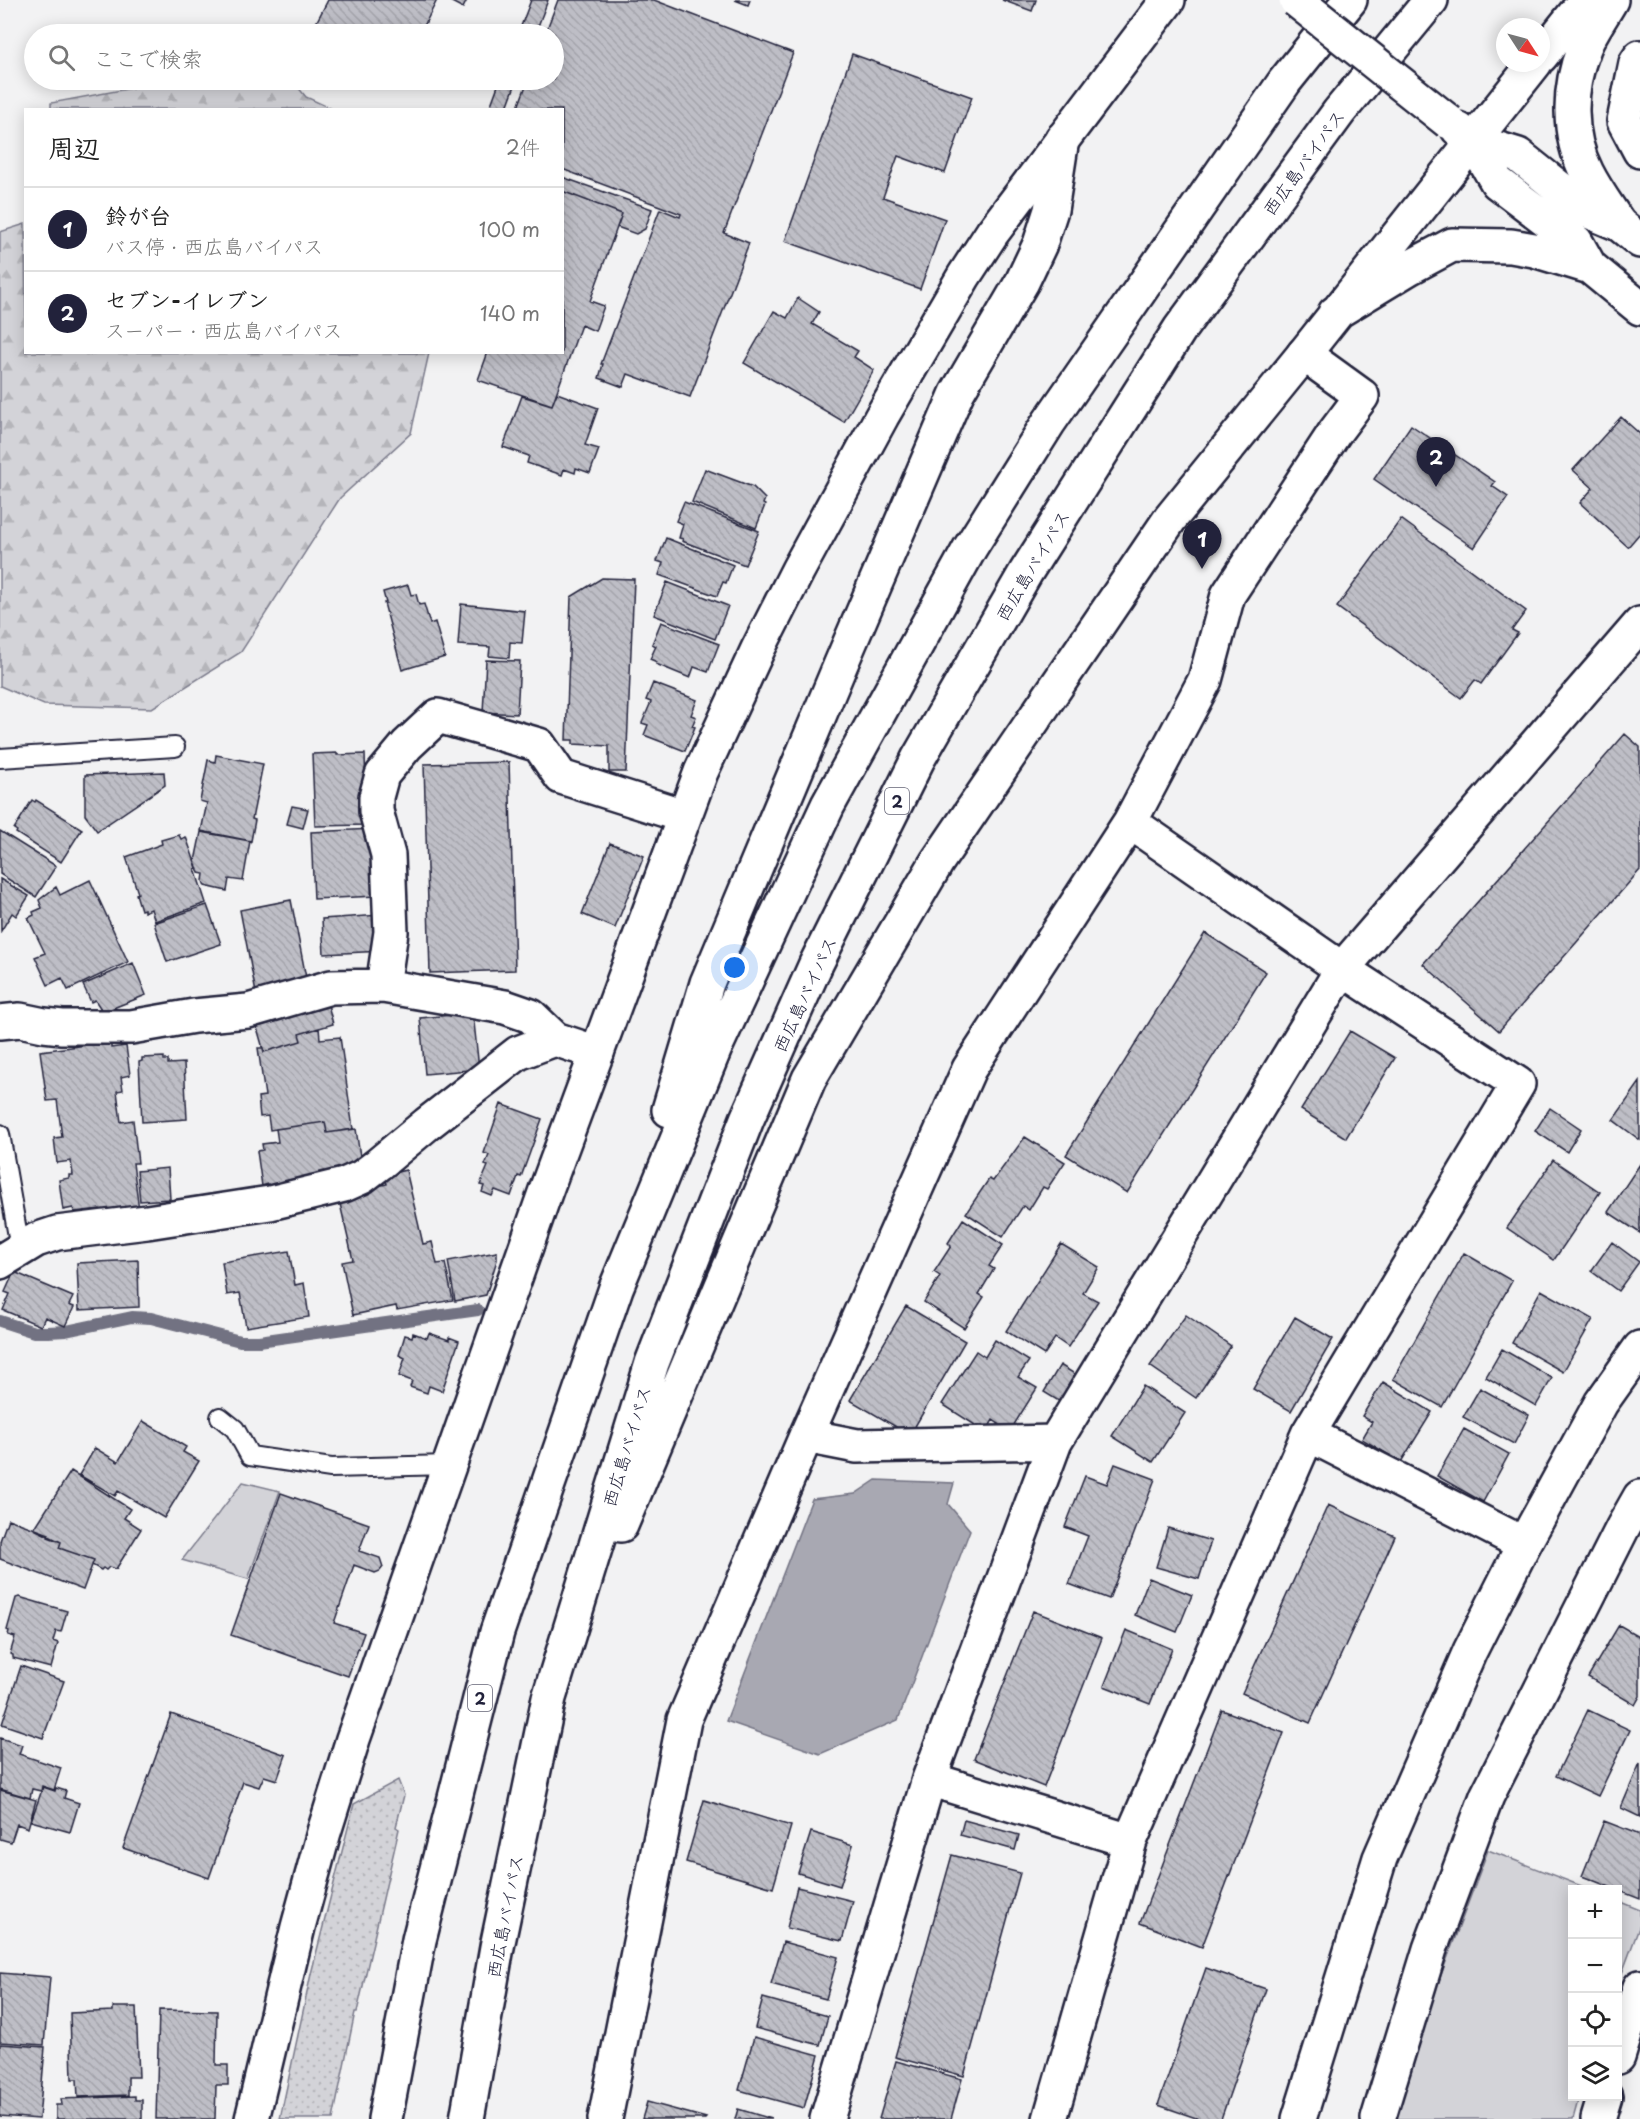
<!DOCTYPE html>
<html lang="ja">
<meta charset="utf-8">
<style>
body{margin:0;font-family:"Playpen Sans","Klee One",sans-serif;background:#f2f2f2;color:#222}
.controls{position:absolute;right:18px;bottom:18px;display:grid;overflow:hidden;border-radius:0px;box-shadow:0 3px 15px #0003}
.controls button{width:54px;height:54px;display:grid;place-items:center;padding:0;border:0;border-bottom:2px solid #e0e0e0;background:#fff;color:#222;font:30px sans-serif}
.compass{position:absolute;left:1496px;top:18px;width:54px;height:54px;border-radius:50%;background:#fff;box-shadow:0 3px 15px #0003;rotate:126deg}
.you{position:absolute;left:735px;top:968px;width:21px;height:21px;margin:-15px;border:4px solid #fff;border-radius:50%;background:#1a73e8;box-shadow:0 0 0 9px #1a73e833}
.badge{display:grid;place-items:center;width:39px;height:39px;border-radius:50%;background:#22223b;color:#fff;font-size:20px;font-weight:700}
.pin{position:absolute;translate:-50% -50px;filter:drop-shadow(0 2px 3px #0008)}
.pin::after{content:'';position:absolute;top:32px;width:21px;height:18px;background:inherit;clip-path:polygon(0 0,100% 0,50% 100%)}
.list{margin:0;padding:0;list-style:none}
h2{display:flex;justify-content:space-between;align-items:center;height:78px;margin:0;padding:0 24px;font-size:26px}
h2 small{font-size:20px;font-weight:400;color:#767676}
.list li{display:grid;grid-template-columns:39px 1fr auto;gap:18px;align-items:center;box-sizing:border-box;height:84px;padding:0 24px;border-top:2px solid #e0e0e0}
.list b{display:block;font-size:22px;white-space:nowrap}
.list p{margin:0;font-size:20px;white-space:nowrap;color:#767676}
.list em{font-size:20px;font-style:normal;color:#767676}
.icon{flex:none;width:33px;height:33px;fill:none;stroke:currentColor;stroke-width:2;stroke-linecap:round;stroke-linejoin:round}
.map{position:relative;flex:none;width:1640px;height:2119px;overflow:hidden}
.search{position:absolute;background:#fff;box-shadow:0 3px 15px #0003;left:24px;top:24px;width:540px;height:66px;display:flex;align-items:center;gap:15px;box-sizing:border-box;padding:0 21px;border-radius:33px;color:#767676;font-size:22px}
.panel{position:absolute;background:#fff;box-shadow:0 3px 15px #0003;left:24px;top:108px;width:540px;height:246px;border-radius:0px}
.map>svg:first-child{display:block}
.grass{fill:url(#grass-dots);stroke:#7a7a8a;stroke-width:1.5}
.forest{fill:url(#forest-firs);stroke:#7a7a8a;stroke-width:1.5}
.park{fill:#d3d3d8;stroke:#7a7a8a;stroke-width:1.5}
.water{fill:#a8a8b2;stroke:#727282;stroke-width:1.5}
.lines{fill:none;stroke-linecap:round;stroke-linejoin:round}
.stream{stroke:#727282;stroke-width:12}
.building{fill:url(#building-back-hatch);stroke:#22223b;stroke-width:1.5}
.lane-casing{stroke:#22223b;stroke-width:22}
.street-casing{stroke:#22223b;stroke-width:38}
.secondary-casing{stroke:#22223b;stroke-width:38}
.highway-casing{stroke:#22223b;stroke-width:38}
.lane{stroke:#fff;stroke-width:18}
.street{stroke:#fff;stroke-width:33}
.secondary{stroke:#fff;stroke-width:33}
.highway{stroke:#fff;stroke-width:33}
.secondary-bridge-casing{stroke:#22223b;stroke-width:38;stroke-linecap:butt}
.secondary-bridge{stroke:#fff;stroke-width:33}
.labels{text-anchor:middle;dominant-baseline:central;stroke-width:4.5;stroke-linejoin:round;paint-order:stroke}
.shield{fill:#fff;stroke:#646476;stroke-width:1.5}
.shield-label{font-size:16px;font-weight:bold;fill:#22223b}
.street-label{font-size:18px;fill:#22223b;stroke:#fff}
</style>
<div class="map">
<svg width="1640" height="2119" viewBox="0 0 1640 2119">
<defs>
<pattern id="grass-dots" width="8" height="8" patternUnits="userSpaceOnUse" patternTransform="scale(1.5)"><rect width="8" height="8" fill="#d3d3d8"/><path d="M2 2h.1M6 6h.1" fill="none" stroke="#b5b5ba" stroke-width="1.8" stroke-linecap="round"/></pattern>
<pattern id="forest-firs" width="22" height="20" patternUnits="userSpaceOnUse" patternTransform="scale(1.5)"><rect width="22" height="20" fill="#d3d3d8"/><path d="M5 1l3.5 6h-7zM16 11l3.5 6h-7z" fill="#b5b5ba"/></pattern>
<pattern id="building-back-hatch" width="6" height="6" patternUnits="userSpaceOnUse" patternTransform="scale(1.5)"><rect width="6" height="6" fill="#bebec6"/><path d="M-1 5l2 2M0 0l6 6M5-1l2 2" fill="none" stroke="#a3a3ab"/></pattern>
</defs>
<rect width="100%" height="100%" fill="#f2f2f3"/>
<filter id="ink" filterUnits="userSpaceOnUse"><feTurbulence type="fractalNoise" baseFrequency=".0167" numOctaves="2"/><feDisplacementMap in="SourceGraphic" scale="12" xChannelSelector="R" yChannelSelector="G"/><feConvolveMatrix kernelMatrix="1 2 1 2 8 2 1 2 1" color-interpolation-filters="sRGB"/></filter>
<g filter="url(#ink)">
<path class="grass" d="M398 1780 404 1795 396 1827 399 1829 357 2012H355L333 2119H280L311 1974 354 1804Z"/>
<path class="forest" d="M175 80H292L306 97 332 109H51V103Z
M25 224 26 352 429 353 411 433 340 498 241 652 152 708 44 705 0 686V232Z"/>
<path class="park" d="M243 1482 280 1491 248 1579 182 1560Z
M1488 1850 1589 1889 1572 1890V2096L1579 2097 1573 2119H1396L1423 2023Z
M1618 1901 1640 1910V1925L1618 1984Z"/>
<path class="water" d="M876 1480 954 1483 948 1504 970 1530 898 1720 820 1754 726 1721 812 1499 855 1494Z"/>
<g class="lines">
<path class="stream" d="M0 1321 34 1332H48L66 1331 132 1317 151 1318 240 1341H259L478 1310"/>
</g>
<path class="building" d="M328 0H437L420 34H323L319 32 321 28 315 25Z
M448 0H467L463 8Z
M531 0H548L535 34H518Z
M558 0H654L793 53 724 233 749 243 690 397 628 374 623 387 599 378 603 364H601L660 209 680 217 681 214 562 169V110H517L528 80H554V34H545Z
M735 0H750L748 5Z
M1002 0H1036L1032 11Z
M852 54 972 97 945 173 898 156 883 197 945 219 920 289 785 241Z
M500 80H517L506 110H489Z
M562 177 652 209 645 229 636 234 617 227 622 214 562 191Z
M562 191 622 214 590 301 604 306 595 331 581 325 552 405 478 380 488 352H562Z
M798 298 819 312 812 324 858 351 854 357 874 370 844 422 744 363 774 311 787 318Z
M557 393 598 408 585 445 599 449 590 473 576 468 575 473 564 469 562 475 527 463 529 456 503 447 522 396 552 405Z
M1621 417 1640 434V533L1628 547 1580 503 1593 488 1573 470Z
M1411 425 1495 482 1492 486 1508 497 1474 548 1374 479Z
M705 469 753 487 765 499 763 504 765 505 756 528 692 502Z
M684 502 759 531 745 565 682 541 683 539 679 538 683 524 676 521Z
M1401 519 1526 611 1512 630 1518 633 1481 684 1475 680 1461 698 1337 607Z
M666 538 733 565 726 583 723 582 717 596 659 575 663 563 657 561Z
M602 578 634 579 626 772H609V746L573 744V740H566L571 597Z
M667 582 728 606 715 639 654 615Z
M408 585 411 595 416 594 419 605 424 604 430 624 435 622 445 657 402 670 384 603H386L383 592Z
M461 604 525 611 522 643 510 642 509 658 489 656 490 647 458 645Z
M661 622 719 644 708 672 694 667 690 678 656 664 657 662 650 659 656 646 652 644Z
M486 660 520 661 517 714 483 712Z
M653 683 697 700 691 715 696 717 692 726 695 727 685 751 644 735 648 725 642 723 651 702 646 700Z
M1625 734 1640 747V870L1499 1031 1423 964Z
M337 753V755L365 754 367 825 315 826 312 754Z
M216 755 263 764 252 819 255 820 251 841 201 831 207 803 200 801 208 760 215 762Z
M509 762 515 970 430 973 424 764Z
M164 772 165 785 97 831 85 815V775Z
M32 800 35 802 36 800 82 829 61 862 16 833 17 831 14 829Z
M292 806 308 809 303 828 287 824Z
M373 829 377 896 314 899 311 832Z
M0 831 56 866 36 897 0 874Z
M201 832 250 841 243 881 229 879 227 891 205 886 203 881 204 874 199 873 195 861Z
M179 835 181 839 186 837 197 868 195 869 206 903 155 921 151 909 144 912V909L141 910 136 894 138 893 126 857 162 844 161 840Z
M610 843 644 856 615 928 582 914Z
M0 879 29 896 16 916 12 913 1 931Z
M90 880 128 962 68 990 62 978 48 985 35 957 45 953 28 918 34 915 33 912 42 908 39 900 56 887 60 895Z
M291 900 307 983 256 993 240 910Z
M207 905 221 944 167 962 154 923Z
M381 915 383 951 324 954 322 919Z
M1205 933 1266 972 1127 1193 1066 1155Z
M133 963 146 995 103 1012 95 1000 91 1002 83 985Z
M325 993 333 1024 299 1034 301 1041 264 1052 252 1010Z
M473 1013 479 1069 425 1074 420 1018Z
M319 1028 320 1039 340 1037 353 1129 327 1133 325 1122 270 1130 268 1116 260 1117 258 1097 265 1096 258 1048H263L264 1052 301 1041 299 1034Z
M1350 1031 1395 1058 1346 1138 1301 1110Z
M111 1042V1048L126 1046 130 1075 121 1077 123 1090 117 1091 121 1122 133 1120 138 1163H133L139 1210 101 1215 100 1209 74 1212 73 1208 63 1210 59 1180 69 1178V1175H73L71 1161 57 1163 54 1138 62 1137 57 1100 47 1101 40 1051Z
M164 1057V1060H168V1064L184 1063 187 1119 142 1122 139 1062 142 1061V1058Z
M1640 1082V1140L1613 1120Z
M501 1104 542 1119 521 1177 518 1176 511 1196 495 1190 492 1196 482 1192 484 1186 480 1185 488 1166 485 1165 489 1155 484 1153Z
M1550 1108 1581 1129 1567 1152 1535 1131Z
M325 1122 327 1133 356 1129 361 1163 356 1168 268 1188V1184L262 1186 257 1151 263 1150 262 1144 278 1142 276 1129Z
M1025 1137 1065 1162 1047 1189 1043 1187 1029 1210 1023 1206 1003 1237 966 1213 989 1179 993 1181Z
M1553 1160 1600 1192 1554 1260 1507 1228Z
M1640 1164V1233L1608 1212Z
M168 1168 170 1199 140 1201 137 1171Z
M406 1170 423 1244 432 1242 437 1264 445 1263 453 1300 397 1310 396 1306 353 1315 342 1262 353 1260 338 1195 387 1184 385 1175Z
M963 1219 1003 1245 989 1266 994 1269 979 1294 984 1297 964 1328 924 1302 940 1276 934 1272 951 1246 948 1243Z
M1612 1242 1639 1262 1618 1291 1591 1271Z
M1061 1244 1099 1267 1083 1293 1098 1301 1068 1347 1055 1338 1044 1355 1006 1331Z
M289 1251 295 1285 304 1283 309 1317 246 1327 240 1293 227 1295 222 1262Z
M497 1252V1260L486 1295 455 1301 448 1261Z
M1464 1253 1512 1281 1442 1407 1393 1379Z
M138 1260 139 1307 79 1310 77 1263Z
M14 1272 73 1297 69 1305 74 1307 65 1326 45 1317 41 1326 3 1310 10 1294 5 1292Z
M1541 1290 1593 1319 1563 1372 1512 1343Z
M906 1306 965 1341 910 1435 850 1400Z
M1186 1315 1231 1346 1196 1398 1150 1366Z
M1295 1317 1333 1339 1291 1411 1253 1389Z
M413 1333 427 1338 429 1333 449 1340V1337L459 1341 442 1391 429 1386 427 1393 410 1387 412 1381 399 1376 405 1358 399 1355 405 1335 412 1337Z
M995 1340 1029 1361 1018 1377 1037 1388 1010 1431 993 1420 986 1432 942 1404 976 1351 985 1357Z
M1502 1349 1552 1378 1536 1406 1486 1377Z
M1060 1365 1078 1376 1062 1403 1044 1392Z
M1383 1382 1432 1412 1401 1462 1362 1439 1372 1422 1362 1416Z
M1143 1386 1185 1413 1153 1462 1112 1436Z
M1480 1388 1529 1415 1514 1444 1463 1417Z
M143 1421 186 1447 183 1452 199 1461 164 1518 118 1491 115 1496 79 1475 95 1448 118 1462Z
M1464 1429 1509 1454 1483 1502 1437 1476Z
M1115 1464 1155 1479 1109 1599 1069 1584 1088 1536 1065 1527 1085 1476 1107 1484Z
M71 1471 130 1509 124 1518 141 1529 116 1569 109 1567 106 1570 103 1568 101 1570 92 1565 94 1560 59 1548 61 1542 34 1529Z
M281 1493 369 1524 359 1551 380 1558 383 1567 380 1571 375 1573 354 1565 334 1623 364 1633 348 1676 231 1635Z
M1328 1505 1395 1536 1310 1723 1242 1693Z
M8 1519 49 1534 48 1537 61 1542 59 1548 94 1560 83 1590 0 1559V1541Z
M1168 1528 1211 1541 1199 1579 1156 1567Z
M1149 1578 1192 1595 1177 1632 1135 1615Z
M19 1597 67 1611 61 1632 56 1631 53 1641 58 1643 51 1668 13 1658V1655L10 1654 15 1637 8 1635 9 1631 7 1630 16 1598Z
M1033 1611 1102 1638 1044 1787 974 1759Z
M1619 1625 1640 1637V1696L1635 1705 1588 1677Z
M1126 1630 1172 1649 1150 1704 1104 1686Z
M21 1666 64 1681 43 1738 2 1724Z
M1222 1710 1284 1733 1202 1947 1140 1923Z
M1588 1710 1630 1730 1598 1796 1556 1776Z
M171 1714 286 1755 277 1780 264 1776 259 1787 243 1782 209 1878 123 1848Z
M0 1738 22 1745 19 1754 61 1768 54 1790 42 1786 41 1791 32 1789 30 1798 0 1789Z
M1640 1763V1817L1621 1808Z
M43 1787 55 1791 56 1788 66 1791 64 1798 79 1803 70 1832 31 1821Z
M0 1790 36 1800 28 1828 17 1824 11 1842 0 1839Z
M704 1800 791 1826 773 1888 686 1862Z
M964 1820 1019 1835 1015 1850 960 1835Z
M1604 1821 1640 1835V1899L1582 1876Z
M811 1832 853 1845 840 1886 798 1873Z
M952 1855 1020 1873 964 2076 895 2057Z
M797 1887 853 1901 842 1941 787 1928Z
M783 1942 838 1957 826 1999 771 1984Z
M1206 1968 1266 1989 1221 2119H1199L1158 2105Z
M0 1973 50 1977 44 2045 0 2042Z
M763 1998 828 2016 820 2045 755 2028Z
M113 2007H136L139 2077H128V2095L78 2097 77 2079H72L70 2013 113 2011Z
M159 2010 217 2011 216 2065H228V2085H216L215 2119H156Z
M754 2037 819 2055 804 2108 739 2090Z
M0 2044 45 2047 39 2119 0 2116Z
M896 2061 962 2079 951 2119H879Z
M135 2096V2100H142V2119H56V2105H62L61 2099Z
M647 2102 706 2118 705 2119H642Z
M738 2109 772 2119H735Z"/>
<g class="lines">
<defs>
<path id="lane" d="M0 758 175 747
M0 1134 20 1248
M220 1417 235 1429 250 1456 331 1468 449 1465"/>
<path id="street" d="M1640 57 1636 63 1624 121 1640 151
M383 986 391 932 388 855 376 811V797L382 775 407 745 438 716 539 745 561 777 684 816
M0 1022 20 1020 44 1025 62 1027H131L194 1016 248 1011 331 987 383 986 505 1007 531 1016 555 1039
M0 1262 36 1240 57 1233 147 1222 270 1203 344 1185 362 1177 379 1164 427 1124 518 1053 555 1039 597 1053
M1308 1434 1524 1544
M806 1436 857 1446 1055 1442
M929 1779 1130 1841
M1618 2057 1640 1987
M605 2119 684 1720 806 1436 969 1069 1130 822 1205 680 1228 595 1335 432 1362 396 1304 354
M827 2119 929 1779 1055 1442 1342 969 1640 624
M1050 2119 1130 1841 1308 1434 1518 1084 1342 969 1130 822
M1378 2119 1430 1949 1487 1796 1623 1527 1640 1497
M1598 2119 1605 2096"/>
<path id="secondary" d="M1458 129 1473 141 1497 182 1576 242 1590 267 1640 308
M1473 141 1518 155 1588 211 1619 224 1640 241
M1335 313 1409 268 1452 245 1511 246 1534 250 1590 267
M1304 354 1473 141
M252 2119 298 1927 324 1832 353 1739 546 1190 701 772 758 649 798 570 882 416 964 276 992 233 1168 0
M1299 2119 1380 1858 1470 1651 1524 1544 1601 1403 1640 1348"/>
<path id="highway" d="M1611 0C1602 16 1590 32 1584 48 1568 88 1567 135 1587 173 1596 191 1608 207 1619 224
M1541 56 1586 0
M1473 141 1535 63
M669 1110 707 983 840 666 957 393 1022 282 1040 244 1051 210 1062 139
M621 1525 809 1079 937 862 1170 519 1304 354
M385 2119 419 1940 497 1632 616 1288 715 1048 828 805 970 548 1049 422 1285 81 1350 0
M467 2119 497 1947 549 1698 652 1363 747 1119 816 964 918 759 1026 572 1180 329 1339 112 1431 0"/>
</defs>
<use href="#lane" class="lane-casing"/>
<use href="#street" class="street-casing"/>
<use href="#secondary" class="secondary-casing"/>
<use href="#highway" class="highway-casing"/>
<use href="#lane" class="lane"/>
<use href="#street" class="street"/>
<use href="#secondary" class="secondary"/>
<use href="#highway" class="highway"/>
<defs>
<path id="secondary-bridge" d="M1296 0 1449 122"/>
</defs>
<use href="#secondary-bridge" class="secondary-bridge-casing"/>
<use href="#secondary-bridge" class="secondary-bridge"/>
</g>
</g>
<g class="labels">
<g class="shield">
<rect x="885" y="788" width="24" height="26" rx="4.5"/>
<rect x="468" y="1685" width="24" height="26" rx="4.5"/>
</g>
<g class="shield-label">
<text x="897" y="801">2</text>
<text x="480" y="1698">2</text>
</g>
<g class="street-label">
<text transform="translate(1303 162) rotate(-54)">西広島バイパス</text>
<text transform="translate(1032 565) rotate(-59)">西広島バイパス</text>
<text transform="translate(804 994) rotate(-65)">西広島バイパス</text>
<text transform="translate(626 1446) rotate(-73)">西広島バイパス</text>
<text transform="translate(504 1916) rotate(-79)">西広島バイパス</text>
</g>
</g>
</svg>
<div class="controls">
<button>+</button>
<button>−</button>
<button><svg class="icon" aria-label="locate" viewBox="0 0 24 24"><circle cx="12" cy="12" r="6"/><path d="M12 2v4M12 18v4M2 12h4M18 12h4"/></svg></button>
<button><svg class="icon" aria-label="layers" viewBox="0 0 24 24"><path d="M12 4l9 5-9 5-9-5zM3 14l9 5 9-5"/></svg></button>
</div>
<svg class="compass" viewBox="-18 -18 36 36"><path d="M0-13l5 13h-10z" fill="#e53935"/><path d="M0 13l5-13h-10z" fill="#767676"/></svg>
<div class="you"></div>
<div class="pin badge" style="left:1202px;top:569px">1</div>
<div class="pin badge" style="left:1436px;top:487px">2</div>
<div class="search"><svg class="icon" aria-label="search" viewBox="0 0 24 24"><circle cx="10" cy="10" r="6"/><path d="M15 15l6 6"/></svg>ここで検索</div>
<section class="panel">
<h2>周辺<small>2件</small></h2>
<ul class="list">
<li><span class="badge">1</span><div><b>鈴が台</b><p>バス停 · 西広島バイパス</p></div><em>100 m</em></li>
<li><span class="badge">2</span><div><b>セブン-イレブン</b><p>スーパー · 西広島バイパス</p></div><em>140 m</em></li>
</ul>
</section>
</div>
